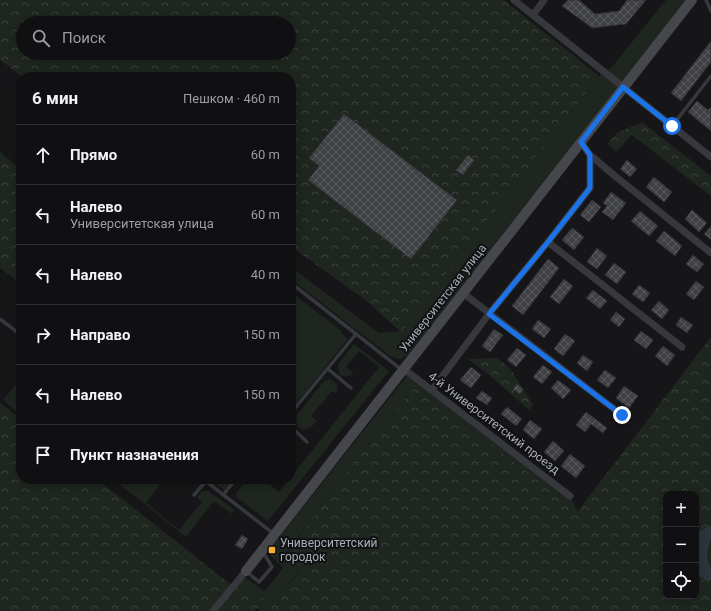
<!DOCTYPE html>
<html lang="ru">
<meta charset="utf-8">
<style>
body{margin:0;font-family:Roboto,sans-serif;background:#19191b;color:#f1f3f6}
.controls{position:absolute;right:12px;bottom:12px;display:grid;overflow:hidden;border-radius:8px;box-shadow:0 2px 10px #0003}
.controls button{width:36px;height:36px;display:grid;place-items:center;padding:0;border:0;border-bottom:1px solid #303032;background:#101012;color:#f1f3f6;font:20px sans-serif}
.stop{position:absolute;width:12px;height:12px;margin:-9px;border:3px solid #1a73e8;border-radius:50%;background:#fff}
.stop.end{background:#1a73e8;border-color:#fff;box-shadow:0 1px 4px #0008}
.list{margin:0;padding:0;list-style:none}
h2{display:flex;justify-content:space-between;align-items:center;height:52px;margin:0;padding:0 16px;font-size:17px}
h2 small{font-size:13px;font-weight:400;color:#9c9d9f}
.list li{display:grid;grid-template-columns:26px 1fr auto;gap:12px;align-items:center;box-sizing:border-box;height:60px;padding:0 16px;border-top:1px solid #303032}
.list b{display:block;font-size:15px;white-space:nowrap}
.list p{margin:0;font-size:13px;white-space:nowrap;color:#9c9d9f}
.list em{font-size:13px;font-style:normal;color:#9c9d9f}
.icon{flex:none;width:22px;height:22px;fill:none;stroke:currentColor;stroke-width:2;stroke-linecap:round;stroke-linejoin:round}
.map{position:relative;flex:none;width:711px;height:611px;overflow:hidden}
.search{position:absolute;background:#101012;box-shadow:0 2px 10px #0003;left:16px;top:16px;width:280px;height:44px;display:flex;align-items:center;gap:10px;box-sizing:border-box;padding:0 14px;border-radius:22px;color:#9c9d9f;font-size:15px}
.panel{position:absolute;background:#101012;box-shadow:0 2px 10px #0003;left:16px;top:72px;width:280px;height:412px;border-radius:16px}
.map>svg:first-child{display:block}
.grass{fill:#1e261f}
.forest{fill:url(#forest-crowns);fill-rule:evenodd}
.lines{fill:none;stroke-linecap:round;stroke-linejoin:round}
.river{stroke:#2c353c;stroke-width:13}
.building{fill:url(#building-cross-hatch);stroke:#303034}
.lane{stroke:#37383d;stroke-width:3.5}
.street{stroke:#37383d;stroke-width:7}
.secondary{stroke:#45474d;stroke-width:10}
.route{stroke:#1a73e8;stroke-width:5}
.poi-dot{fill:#f2b134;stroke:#111113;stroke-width:1.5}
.labels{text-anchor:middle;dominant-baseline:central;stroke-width:4;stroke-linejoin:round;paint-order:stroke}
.street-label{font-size:12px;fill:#a8adb8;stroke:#111113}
.poi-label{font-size:12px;fill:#a8adb8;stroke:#111113;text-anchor:start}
</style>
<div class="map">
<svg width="711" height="611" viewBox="0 0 711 611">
<defs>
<pattern id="forest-crowns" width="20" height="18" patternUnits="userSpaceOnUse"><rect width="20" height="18" fill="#1e261f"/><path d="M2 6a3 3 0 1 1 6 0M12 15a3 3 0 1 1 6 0" fill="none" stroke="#3c433d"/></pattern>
<pattern id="building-cross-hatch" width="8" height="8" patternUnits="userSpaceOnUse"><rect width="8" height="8" fill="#404145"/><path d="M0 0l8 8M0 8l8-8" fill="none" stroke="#595a5e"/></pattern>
</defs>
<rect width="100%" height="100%" fill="#161618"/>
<path class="grass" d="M666 0H686L407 356 399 359 390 356 291 279V267L379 333 401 331 599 76 611 68Z
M291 292 342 331 341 333 348 339 291 410Z
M354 344 389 371 268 521 236 497 237 492 247 479H263L279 492 289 479H291V477L379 367 359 351 346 367 354 373 346 377 339 374 338 364Z
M409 373 570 496 578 512 416 387 348 469 287 552 301 569 273 602 235 587 244 577 265 591 283 568 270 555V549Z
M21 378V409L17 412 3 400Z
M330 379 338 385 336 394 332 391 311 416 317 421 312 426 304 430 299 428 296 422 297 415 324 381Z
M113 479H164L146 503 179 530 202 502 197 497 203 491H208L235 510 232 514 214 501 186 537Z
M210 479H236L226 492Z"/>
<path class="forest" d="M0 0H504L599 76 401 332 364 299 293 248H291V77H23L0 60ZM23 23H289V53H23Z
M642 122 711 176V196L632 135 616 152 607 144 617 133Z
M0 152 21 170V284L0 268Z
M711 337V611H260L257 608 254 611H0V403L21 419V479H97L230 584 273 602 301 570 287 553 348 469 416 387 578 511ZM666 494H696V596H666Z
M497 358 510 368 533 405 529 410 488 374 468 359Z"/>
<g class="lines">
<path class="river" d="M711 532 704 536 700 558 705 572 711 574"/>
</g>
<path class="building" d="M568 0H579L595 14 619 11 627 0H646L626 24 592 28 562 6Z
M711 41V62L681 101 671 93Z
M697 101 708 110 711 107V131L688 112Z
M344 114 457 200 411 259 308 180 319 166 309 158Z
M468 155 474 160 463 175 456 170Z
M627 160 637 169 630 177 620 169Z
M654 177 672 192 664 202 646 187Z
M611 192 626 203 613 220 602 212 607 206 603 203Z
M592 200 601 207 589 222 580 215Z
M692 210 707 223 699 232 685 219Z
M640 211 658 226 649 236 631 221Z
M711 226V240L704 234Z
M572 228 584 237 574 250 562 240Z
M664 231 682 246 675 256 656 241Z
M597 248 607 256 597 269 587 262Z
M693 255 704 264 697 272 686 264Z
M548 259 559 268 523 315 512 306Z
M614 263 626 272 617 284 605 275Z
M564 279 573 286 559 304 550 297Z
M696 281 704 287 694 300 686 294Z
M639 285 650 293 643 302 632 294Z
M593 290 607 301 600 309 586 298Z
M659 301 669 310 662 319 651 310Z
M616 312 625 319 619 327 610 320Z
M681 317 693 325 687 333 676 325Z
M538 320 551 329 544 338 532 329Z
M494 329 503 335 490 352 482 346Z
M641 331 653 340 646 349 634 340Z
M565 334 575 341 563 356 554 349Z
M663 346 675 355 667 366 655 356Z
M517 348 526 355 516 367 507 360Z
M583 355 593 362 587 371 577 363Z
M543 365 552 372 542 384 533 377Z
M471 367 481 375 471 388 460 380Z
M605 370 616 378 608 388 597 380Z
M558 380 571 390 563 399 551 388Z
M517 384 523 389 520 394 513 389Z
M624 386 638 396 629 408 616 398Z
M482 391 492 398 487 405 476 398Z
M507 407 522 419 516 426 501 414Z
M586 412 607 428 603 433 591 424 585 432 576 425Z
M530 420 542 429 534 439 523 430Z
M553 441 564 451 555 461 544 452Z
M570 454 585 466 576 478 561 466Z
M242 535 248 539 242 549 235 545Z"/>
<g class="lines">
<path class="lane" d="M706 0 711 11
M672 126 711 76
M291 283 402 370
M0 319 21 335
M328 369 351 388
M291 413 356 334
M291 427 307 442
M203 479 274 534
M194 495 206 481
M223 495 236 479
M247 572 259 582 272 567 263 552"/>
<path class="street" d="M514 0 711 157
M533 15 544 0
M581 142 590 155 615 176 711 253
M548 242 682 347
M463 293 622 415
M404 369 570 496
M432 390 489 314 548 242 590 188V155
M213 611 246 571"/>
<path class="secondary" d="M246 571 692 0"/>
</g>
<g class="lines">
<path class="route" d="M622 415 489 314 548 242 590 188V155L581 142 623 87 672 126"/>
</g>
<rect class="poi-dot" x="268" y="546" width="8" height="8" rx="2"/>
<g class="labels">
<g class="street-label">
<text transform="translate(443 298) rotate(-52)">Университетская улица</text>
<text transform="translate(494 423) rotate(37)">4-й Университетский проезд</text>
</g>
<g class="poi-label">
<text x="280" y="543">Университетский<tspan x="280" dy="14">городок</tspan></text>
</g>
</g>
</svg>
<div class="controls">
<button>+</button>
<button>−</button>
<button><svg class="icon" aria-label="locate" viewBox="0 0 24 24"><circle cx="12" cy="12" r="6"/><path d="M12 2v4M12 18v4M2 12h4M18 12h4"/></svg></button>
</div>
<div class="stop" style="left:672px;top:126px"></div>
<div class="stop end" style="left:622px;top:415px"></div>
<div class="search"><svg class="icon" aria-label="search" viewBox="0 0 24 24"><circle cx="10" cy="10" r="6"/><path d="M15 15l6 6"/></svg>Поиск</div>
<section class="panel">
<h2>6 мин<small>Пешком · 460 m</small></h2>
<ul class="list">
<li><svg class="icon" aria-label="ahead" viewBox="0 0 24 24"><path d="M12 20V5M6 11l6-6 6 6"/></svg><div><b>Прямо</b></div><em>60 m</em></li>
<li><svg class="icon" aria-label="left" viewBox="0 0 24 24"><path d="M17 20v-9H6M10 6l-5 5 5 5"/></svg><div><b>Налево</b><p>Университетская улица</p></div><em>60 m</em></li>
<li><svg class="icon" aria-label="left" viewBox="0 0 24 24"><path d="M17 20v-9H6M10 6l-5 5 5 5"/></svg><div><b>Налево</b></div><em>40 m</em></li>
<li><svg class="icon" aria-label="right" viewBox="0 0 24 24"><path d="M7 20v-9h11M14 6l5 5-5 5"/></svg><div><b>Направо</b></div><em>150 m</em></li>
<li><svg class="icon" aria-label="left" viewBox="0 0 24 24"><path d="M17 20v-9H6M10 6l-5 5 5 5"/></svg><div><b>Налево</b></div><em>150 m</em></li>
<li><svg class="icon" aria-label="arrive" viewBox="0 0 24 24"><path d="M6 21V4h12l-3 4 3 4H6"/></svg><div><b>Пункт назначения</b></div></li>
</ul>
</section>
</div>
